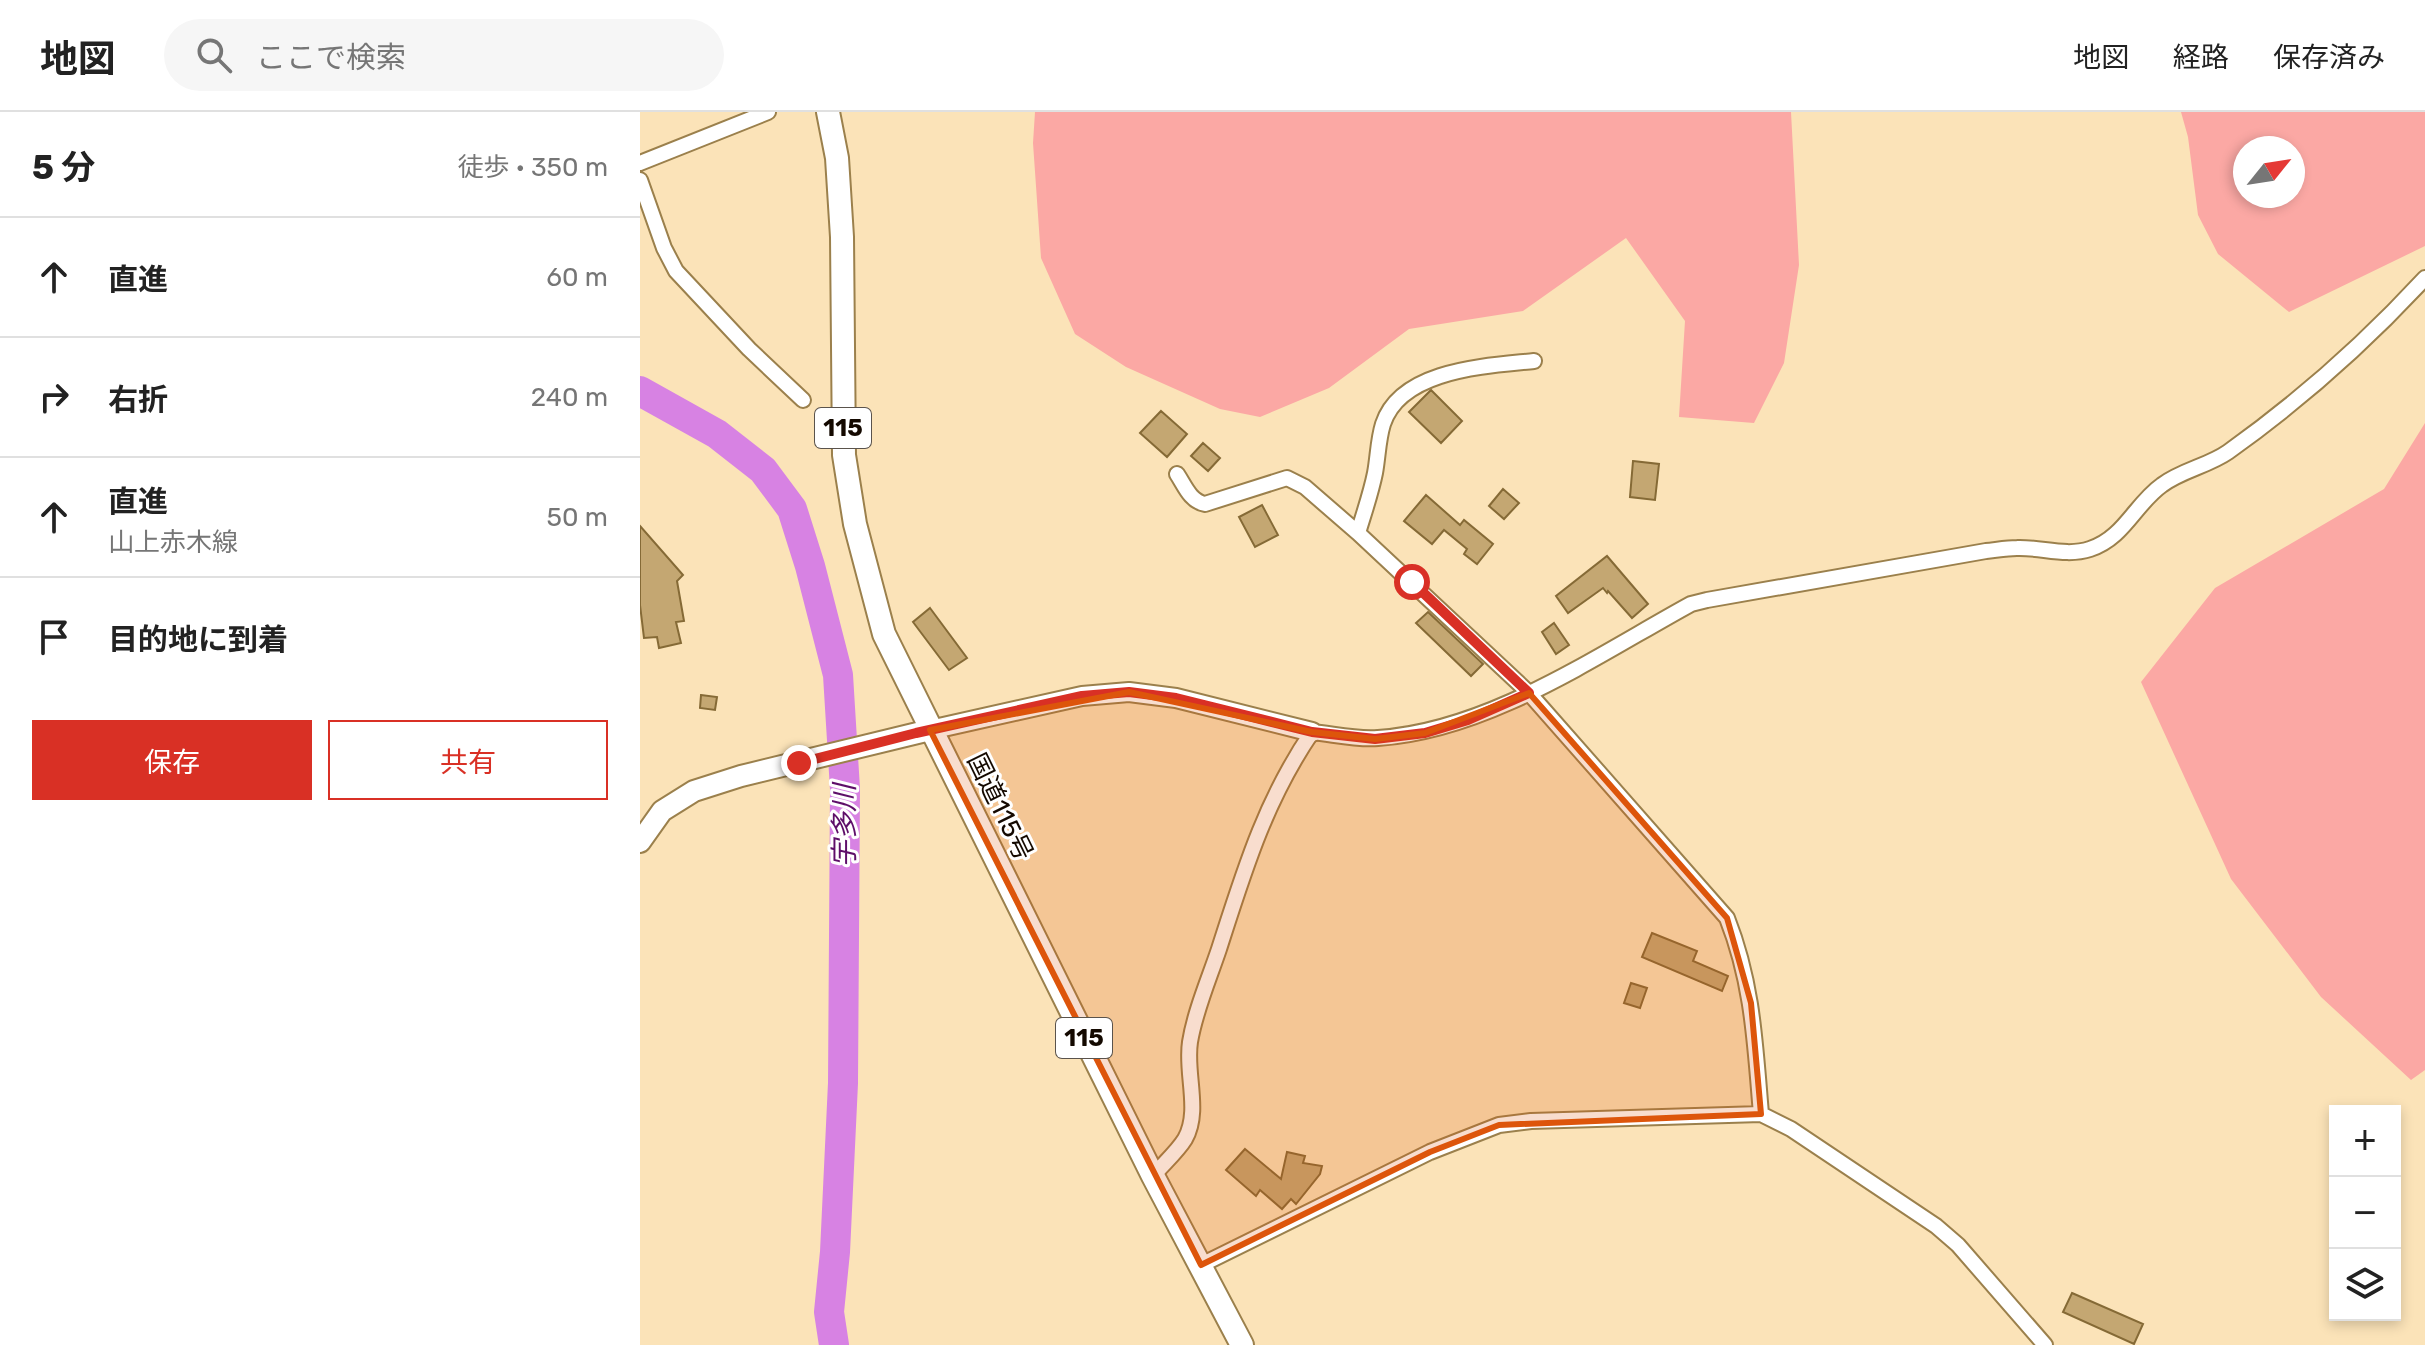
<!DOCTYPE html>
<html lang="ja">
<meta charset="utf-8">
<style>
body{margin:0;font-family:Rubik,"Noto Sans JP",sans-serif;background:#f6f6f6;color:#222}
.controls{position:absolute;right:24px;bottom:24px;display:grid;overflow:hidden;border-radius:0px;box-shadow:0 4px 12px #0003}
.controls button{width:72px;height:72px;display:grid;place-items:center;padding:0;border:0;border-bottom:2px solid #e0e0e0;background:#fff;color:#222;font:40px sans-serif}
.compass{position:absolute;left:1593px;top:24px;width:72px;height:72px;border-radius:50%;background:#fff;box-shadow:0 4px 12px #0003;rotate:60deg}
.stop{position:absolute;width:24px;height:24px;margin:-18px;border:6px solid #d93025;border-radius:50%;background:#fff}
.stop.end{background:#d93025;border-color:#fff;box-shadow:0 2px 8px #0008}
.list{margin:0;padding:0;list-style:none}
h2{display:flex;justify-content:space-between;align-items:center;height:104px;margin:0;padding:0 32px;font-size:34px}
h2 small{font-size:26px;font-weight:400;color:#767676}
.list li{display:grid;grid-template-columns:52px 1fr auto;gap:24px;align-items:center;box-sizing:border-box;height:120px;padding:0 32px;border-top:2px solid #e0e0e0}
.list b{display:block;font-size:30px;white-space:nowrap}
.list p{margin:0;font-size:26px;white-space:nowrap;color:#767676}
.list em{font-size:26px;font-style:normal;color:#767676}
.actions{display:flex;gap:16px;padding:24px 32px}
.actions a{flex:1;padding:18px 0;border:2px solid #d93025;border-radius:0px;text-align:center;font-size:28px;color:#d93025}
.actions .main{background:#d93025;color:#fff}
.icon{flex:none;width:44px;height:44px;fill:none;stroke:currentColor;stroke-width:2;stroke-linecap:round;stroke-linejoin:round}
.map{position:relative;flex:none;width:1785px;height:1233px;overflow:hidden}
header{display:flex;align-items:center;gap:48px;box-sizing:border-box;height:112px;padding:0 40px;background:#fff;border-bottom:2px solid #e0e0e0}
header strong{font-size:38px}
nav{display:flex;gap:44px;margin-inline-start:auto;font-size:28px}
.search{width:560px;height:72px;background:#f6f6f6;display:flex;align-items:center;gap:20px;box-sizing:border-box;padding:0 28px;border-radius:44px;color:#767676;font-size:30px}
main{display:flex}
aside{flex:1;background:#fff}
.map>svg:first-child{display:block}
.green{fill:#fba8a4;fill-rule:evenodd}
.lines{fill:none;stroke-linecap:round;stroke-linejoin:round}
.river{stroke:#d782e3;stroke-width:30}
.building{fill:#c4a772;stroke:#856a36;stroke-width:2}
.minor-casing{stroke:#9b804c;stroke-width:18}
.tertiary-casing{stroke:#9b804c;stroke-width:22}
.secondary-casing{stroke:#9b804c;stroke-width:24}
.trunk-casing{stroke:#9b804c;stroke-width:26}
.minor{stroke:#fff;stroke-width:14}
.tertiary{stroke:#fff;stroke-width:18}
.secondary{stroke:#fff;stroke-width:20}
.trunk{stroke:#fff;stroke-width:22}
.route{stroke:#d93025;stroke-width:10}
.marked{fill:#dd550b;fill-opacity:0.2;stroke:#dd550b;stroke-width:6;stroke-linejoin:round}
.labels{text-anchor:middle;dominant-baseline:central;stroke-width:6;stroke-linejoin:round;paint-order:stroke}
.shield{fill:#fff;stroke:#5a534c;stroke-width:2}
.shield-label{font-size:24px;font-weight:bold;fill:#140900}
.street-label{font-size:26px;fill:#140900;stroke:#fff}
.water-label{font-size:28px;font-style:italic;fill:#5e0e69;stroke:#fff}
</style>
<header>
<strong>地図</strong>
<div class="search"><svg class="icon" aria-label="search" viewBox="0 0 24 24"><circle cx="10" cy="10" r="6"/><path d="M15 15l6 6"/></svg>ここで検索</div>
<nav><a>地図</a><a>経路</a><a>保存済み</a></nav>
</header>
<main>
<aside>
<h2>5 分<small>徒歩 · 350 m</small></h2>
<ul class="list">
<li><svg class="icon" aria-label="ahead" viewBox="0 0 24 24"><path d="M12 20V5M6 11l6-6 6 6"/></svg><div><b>直進</b></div><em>60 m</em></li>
<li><svg class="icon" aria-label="right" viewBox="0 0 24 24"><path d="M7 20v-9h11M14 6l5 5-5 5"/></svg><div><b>右折</b></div><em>240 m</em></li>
<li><svg class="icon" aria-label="ahead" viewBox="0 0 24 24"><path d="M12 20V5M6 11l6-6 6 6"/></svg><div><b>直進</b><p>山上赤木線</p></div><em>50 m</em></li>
<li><svg class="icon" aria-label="arrive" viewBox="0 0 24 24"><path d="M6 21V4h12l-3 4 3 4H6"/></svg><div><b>目的地に到着</b></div></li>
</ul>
<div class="actions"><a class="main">保存</a><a>共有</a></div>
</aside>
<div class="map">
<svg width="1785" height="1233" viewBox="0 0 1785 1233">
<rect width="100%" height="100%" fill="#fbe3b8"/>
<path class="green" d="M395 0H1151L1159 153 1144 251 1114 311 1039 305 1045 209 986 126 883 199 769 217 689 276 620 305 580 297 486 255 435 222 401 146 393 31Z
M1541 0H1785V134L1649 200 1578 142 1558 103 1548 25ZM1605 36H1653V84H1605Z
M1785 311V958L1771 968 1681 885 1591 767 1501 570 1575 476 1744 377Z"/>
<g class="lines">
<path class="river" d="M0 279 77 322 123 358 152 397 170 454 198 563 205 677 203 971 195 1140 189 1200 194 1233"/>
</g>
<path class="building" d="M791 278 822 309 801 331 769 300Z
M521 299 547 322 527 345 500 321Z
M563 331 580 346 568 359 551 344Z
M993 349 1019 352 1015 388 990 385Z
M863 377 879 391 864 407 849 394Z
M786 383 820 413 824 408 853 432 837 452 824 442 827 437 804 418 792 432 764 409Z
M622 393 638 423 615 435 599 405Z
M0 414 43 463 37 469 44 509 36 510 41 531 19 536 17 525 4 526 0 493Z
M967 444 1008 492 992 506 968 479 967 481 963 476 928 501 916 484Z
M290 496 327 546 309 558 273 510Z
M788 500 843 552 831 564 776 511Z
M914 511 929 533 916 542 902 520Z
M61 583 77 585 75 598 60 596Z
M1012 821 1057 839 1053 849 1088 864 1082 879 1002 845Z
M991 871 1007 876 1000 896 984 891Z
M605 1037 641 1067 647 1040 665 1044 663 1051 682 1054 680 1062 656 1092 651 1087 642 1097 620 1078 616 1084 586 1058Z
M1432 1181 1503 1212 1494 1232 1423 1200Z"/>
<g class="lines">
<defs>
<path id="minor" d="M0 51 128 0
M0 68 24 136 36 159 109 237 163 288
M894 249C847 254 761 257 743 312 738 328 738 345 735 361 731 381 724 401 718 421L889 581 1087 806C1113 872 1115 932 1121 1002
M537 362C545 374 550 389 565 392L647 366 665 375 718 421
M513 1064C523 1052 537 1040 545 1027 561 999 545 961 550 930 555 899 569 867 579 837 604 759 625 689 672 620 693 622 717 628 738 626 848 619 956 544 1051 492L1067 488 1346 439C1356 438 1367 436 1377 436 1401 435 1426 445 1450 437 1484 426 1495 392 1522 373 1542 358 1568 354 1588 340 1661 288 1724 232 1785 166
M561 1153 790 1040 859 1013 891 1009 1121 1002 1151 1017 1296 1114 1318 1133 1405 1233"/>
<path id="tertiary" d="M290 618 442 584 489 580 536 586 672 620"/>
<path id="secondary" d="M0 730 22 699 54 679 101 664 290 618"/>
<path id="trunk" d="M188 0 197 46 202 125 204 343 215 412 244 522 513 1064 602 1233"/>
</defs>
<use href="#minor" class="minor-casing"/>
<use href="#tertiary" class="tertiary-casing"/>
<use href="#secondary" class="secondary-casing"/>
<use href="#trunk" class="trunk-casing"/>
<use href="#minor" class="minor"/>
<use href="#tertiary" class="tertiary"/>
<use href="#secondary" class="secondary"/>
<use href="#trunk" class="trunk"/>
</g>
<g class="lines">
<path class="route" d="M159 651 276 621 442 584 489 580 536 586 672 620 735 627 785 621 828 608 889 581 772 470"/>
</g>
<path class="marked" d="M489 580 672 620 735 627 785 621 889 581 1087 806 1111 891 1121 1002 859 1013 790 1040 561 1153 290 618Z"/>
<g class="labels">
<g class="shield">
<rect x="175" y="296" width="56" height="40" rx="6"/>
<rect x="416" y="906" width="56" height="40" rx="6"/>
</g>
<g class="shield-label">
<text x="203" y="316">115</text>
<text x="444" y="926">115</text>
</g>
<g class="street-label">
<text transform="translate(360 695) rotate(64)">国道115号</text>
</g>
<g class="water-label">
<text transform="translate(204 714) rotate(-90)">宇多川</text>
</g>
</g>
</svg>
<div class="controls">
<button>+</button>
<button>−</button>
<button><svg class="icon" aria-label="layers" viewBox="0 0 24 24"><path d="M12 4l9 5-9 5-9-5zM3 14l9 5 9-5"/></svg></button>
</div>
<svg class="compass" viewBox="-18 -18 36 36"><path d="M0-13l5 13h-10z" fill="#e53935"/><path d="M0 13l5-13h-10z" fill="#767676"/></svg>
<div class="stop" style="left:772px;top:470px"></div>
<div class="stop end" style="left:159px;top:651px"></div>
</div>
</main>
